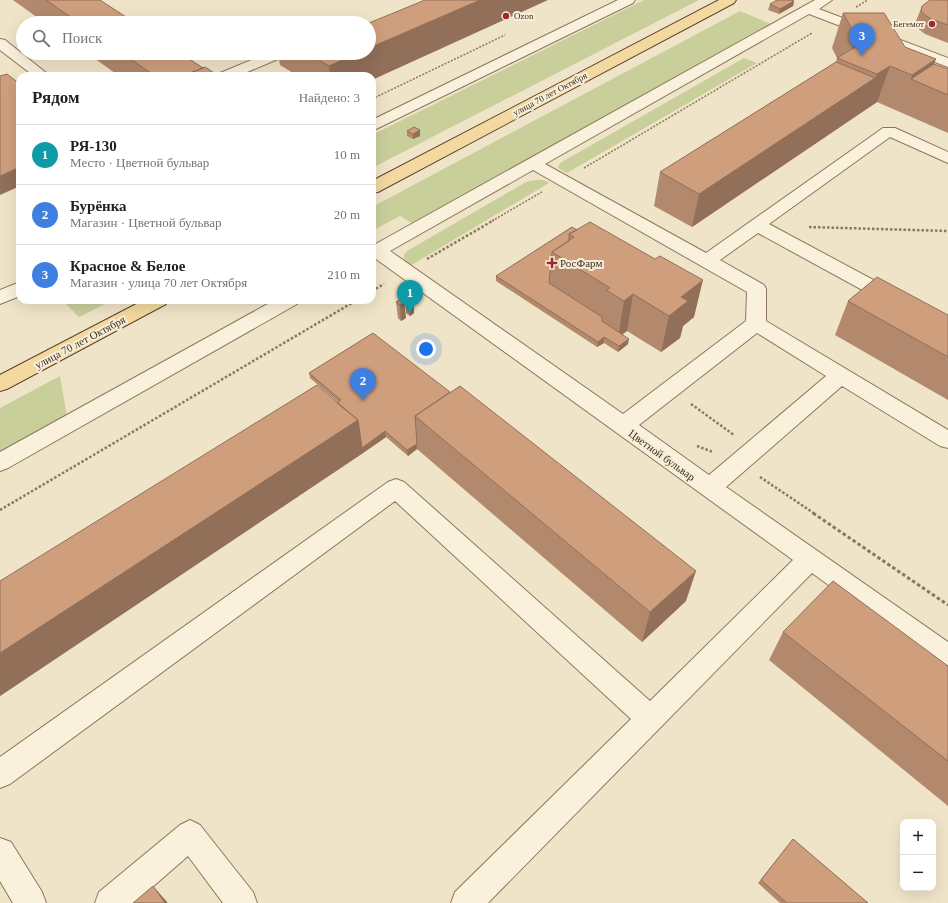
<!DOCTYPE html>
<html lang="ru">
<meta charset="utf-8">
<style>
body{margin:0;font-family:"Times New Roman",serif;background:#f6f6f6;color:#202124}
.controls{position:absolute;right:12px;bottom:12px;display:grid;overflow:hidden;border-radius:8px;box-shadow:0 4px 16px #0002}
.controls button{width:36px;height:36px;display:grid;place-items:center;padding:0;border:0;border-bottom:1px solid #e0e0e0;background:#fff;color:#202124;font:20px sans-serif}
.you{position:absolute;left:426px;top:349px;width:14px;height:14px;margin:-10px;border:3px solid #fff;border-radius:50%;background:#1a73e8;box-shadow:0 0 0 6px #1a73e833}
.badge{display:grid;place-items:center;width:26px;height:26px;border-radius:50%;background:#db2777;color:#fff;font-size:13px;font-weight:700}
.pin{position:absolute;translate:-50% -33px;filter:drop-shadow(0 1px 2px #0008)}
.pin::after{content:'';position:absolute;top:21px;width:14px;height:12px;background:inherit;clip-path:polygon(0 0,100% 0,50% 100%)}
.list{margin:0;padding:0;list-style:none}
h2{display:flex;justify-content:space-between;align-items:center;height:52px;margin:0;padding:0 16px;font-size:17px}
h2 small{font-size:13px;font-weight:400;color:#757577}
.list li{display:grid;grid-template-columns:26px 1fr auto;gap:12px;align-items:center;box-sizing:border-box;height:60px;padding:0 16px;border-top:1px solid #e0e0e0}
.list b{display:block;font-size:15px;white-space:nowrap}
.list p{margin:0;font-size:13px;white-space:nowrap;color:#757577}
.list em{font-size:13px;font-style:normal;color:#757577}
.icon{flex:none;width:22px;height:22px;fill:none;stroke:currentColor;stroke-width:2;stroke-linecap:round;stroke-linejoin:round}
.map{position:relative;flex:none;width:948px;height:903px;overflow:hidden}
.search{position:absolute;background:#fff;box-shadow:0 4px 16px #0002;left:16px;top:16px;width:360px;height:44px;display:flex;align-items:center;gap:10px;box-sizing:border-box;padding:0 14px;border-radius:22px;color:#757577;font-size:15px}
.panel{position:absolute;background:#fff;box-shadow:0 4px 16px #0002;left:16px;top:72px;width:360px;height:232px;border-radius:12px}
.map>svg:first-child{display:block}
.green{fill:#c9cf9b}
.lines{fill:none;stroke-linecap:round;stroke-linejoin:round}
.minor-casing{stroke:#8d765c;stroke-width:2}
.major-casing{stroke:#5b4430;stroke-width:2}
.path-far2{stroke:#8d765c;stroke-width:1.5;stroke-dasharray:2 1.5;stroke-linecap:butt}
.path-far1{stroke:#8d765c;stroke-width:2.5;stroke-dasharray:2.5 2;stroke-linecap:butt}
.path{stroke:#8d765c;stroke-width:3;stroke-dasharray:3.5 2.5;stroke-linecap:butt}
.minor{fill:#faf1dc;fill-rule:evenodd}
.major{fill:#f3d9a0;fill-rule:evenodd}
.wall{fill:#b2896c}
.shaded-wall{fill:#916f58}
.building{fill:#cf9f7d;stroke:#916f58}
.poi-dot{fill:#9e2a2b;stroke:#f7eed8;stroke-width:1.5}
.labels{text-anchor:middle;dominant-baseline:central;stroke-width:4;stroke-linejoin:round;paint-order:stroke}
.far-poi-label{font-size:9px;fill:#3d2e20;stroke:#f7eed8;text-anchor:start}
.far-street-label{font-size:9px;fill:#3d2e20;stroke:#f7eed8}
.poi-label{font-size:11px;fill:#3d2e20;stroke:#f7eed8;text-anchor:start}
.street-label{font-size:11px;fill:#3d2e20;stroke:#f7eed8}
</style>
<div class="map">
<svg width="948" height="903" viewBox="0 0 948 903">
<rect width="100%" height="100%" fill="#f0e4c8"/>
<path class="green" d="M644 0H699L372 168V135Z
M740 11 771 24 413 224 400 216 372 231V207Z
M744 58 757 63 567 173 558 168 560 163Z
M535 180H544L549 183 410 266 404 259V255L407 251 526 182Z
M62 300H113L79 317Z
M60 376 67 417 0 454V408Z"/>
<g class="lines">
<defs>
<path id="minor" d="M618 0H635L633 3 372 131V120Z
M815 0H832L819 9 948 58V67L809 14 545 164 706 253 883 128H895L948 152V163L890 137 769 224 948 320V335L941 333 758 233 720 260 764 285 766 289V321L948 430V448L940 446 842 386 726 487 948 642V669L939 665 812 573 488 903H451L455 892 631 719 395 501 10 784 0 788V757L388 482 396 479 404 482 650 701 793 560 376 259 372 260V246ZM533 170 747 292 746 321 623 414 390 251ZM757 333 826 376 709 475 639 425Z
M0 39 5 40 50 76H34L0 50Z
M268 53H287L285 56 238 76H218L220 73Z
M20 282V296L0 304V290Z
M275 300H300L297 304 8 468 0 471V452Z
M190 820 200 825 253 892 257 903H223L188 856 134 903H95L99 892 180 825Z
M0 838 11 842 42 892 46 903H13L0 881Z"/>
<path id="major" d="M719 0H736L734 3 378 192 372 193V181Z
M144 300H169L166 304 7 389 0 391V375Z"/>
</defs>
<use href="#minor" class="minor-casing"/>
<use href="#major" class="major-casing"/>
<path class="path-far2" d="M856 7 868 0
M372 99 505 35
M584 168 812 33
M17 187 20 190
M492 221 542 192"/>
<path class="path-far1" d="M809 227 948 231
M427 259 494 220
M372 291 384 284
M691 404 734 435
M697 446 713 452
M760 477 815 514
M0 510 357 300"/>
<path class="path" d="M813 513 948 605"/>
<use href="#minor" class="minor"/>
<use href="#major" class="major"/>
</g>
<path class="wall" d="M13 0H100L135 23H45Z
M948 0V43L925 34 916 27V21L922 6Z
M794 1 793 6 779 14 768 10 770 4Z
M843 13 934 64 948 69V133L877 102 692 227 654 206 660 172 836 62 837 58 832 48Z
M87 53H180L203 68 219 76H119Z
M278 53H369L372 76H298L280 65Z
M420 130V136L413 139 407 136V131Z
M572 227 694 317 683 326 680 338 661 352 627 331 622 334 628 344 618 352 604 343 597 347 496 281V276Z
M405 297H413L414 313 410 316 406 313Z
M848 301 948 315V400L835 335Z
M396 302H404L406 318 401 321 398 318Z
M373 333 686 601 642 642 417 449 408 456 386 437 363 453 0 696V581L338 402 310 378 309 373Z
M783 632 948 666V806L769 660Z
M793 839 868 903H780L758 883Z"/>
<path class="shaded-wall" d="M480 0H548L372 80V76H330L329 66 358 53H369V48Z
M794 1 793 6 779 14 780 9Z
M936 59 926 86 911 79 912 75Z
M890 66 877 102 692 227 699 194 875 78 877 74Z
M420 130V136L413 139V134Z
M20 167V186L0 195V176Z
M703 280 694 317 683 326 680 338 661 352 669 316 681 297Z
M633 294 627 331 618 338 624 301Z
M413 297 414 313 410 316 409 300Z
M404 302 406 318 401 321 400 305Z
M604 337V343L597 347 598 342Z
M629 339 628 344 618 352 619 346Z
M358 420 385 431 386 437 363 453 0 696V653Z
M417 444V449L408 456 407 450Z
M696 571 686 601 642 642 650 612Z
M153 886 168 903H165Z"/>
<path class="building" d="M46 0H100L135 23H79Z
M425 0H480L369 48V23Z
M777 0H791L794 1 780 9 770 4Z
M930 0H948V25L931 19 921 12 922 6Z
M843 13H884L905 47 936 59 912 75 890 66 877 74 837 58 860 44Z
M310 19 316 23H300Z
M122 53H180L203 68 183 76H155Z
M308 53H358L329 66Z
M836 62 875 78 699 194 660 172Z
M934 64 948 69V95L911 79Z
M205 67 219 76H183Z
M7 74 20 84V167L0 176V76Z
M414 127 420 130 413 134 407 131Z
M590 222 655 259 660 256 703 280 681 297 688 301 669 316 633 294 624 301 606 290 610 288 552 252 574 237 569 234Z
M572 227 577 230 569 234V241L552 252 549 283 602 317V321L629 339 619 346 604 337 598 342 496 276Z
M877 277 948 315V357L848 301Z
M409 294 413 297 409 300 405 297Z
M401 299 404 302 400 305 396 302Z
M373 333 450 392 415 416 417 444 407 450 385 431 362 448 358 420 337 403 341 400 309 373Z
M317 385 358 420 0 653V581Z
M460 386 696 571 650 612 415 416Z
M833 581 948 666V761L783 632Z
M793 839 868 903H787L761 880Z
M153 886 165 903H133Z"/>
<g class="poi-dot">
<circle cx="506" cy="16" r="4"/>
<circle cx="932" cy="24" r="4"/>
<path d="M550 257h4v4h4v4h-4v4h-4v-4h-4v-4h4z"/>
</g>
<g class="labels">
<g class="far-poi-label">
<text x="514" y="16">Ozon</text>
<text x="924" y="24" text-anchor="end">Бегемот</text>
</g>
<g class="far-street-label">
<text transform="translate(550 94) rotate(-28)">улица 70 лет Октября</text>
</g>
<g class="poi-label">
<text x="560" y="263">РосФарм</text>
</g>
<g class="street-label">
<text transform="translate(80 342) rotate(-28)">улица 70 лет Октября</text>
<text transform="translate(662 455) rotate(36)">Цветной бульвар</text>
</g>
</g>
</svg>
<div class="controls">
<button>+</button>
<button>−</button>
</div>
<div class="you"></div>
<div class="pin badge" style="left:410px;top:313px;background:#0f9aa8">1</div>
<div class="pin badge" style="left:363px;top:401px;background:#3f7fe0">2</div>
<div class="pin badge" style="left:862px;top:56px;background:#3f7fe0">3</div>
<div class="search"><svg class="icon" aria-label="search" viewBox="0 0 24 24"><circle cx="10" cy="10" r="6"/><path d="M15 15l6 6"/></svg>Поиск</div>
<section class="panel">
<h2>Рядом<small>Найдено: 3</small></h2>
<ul class="list">
<li><span class="badge" style="background:#0f9aa8">1</span><div><b>РЯ-130</b><p>Место · Цветной бульвар</p></div><em>10 m</em></li>
<li><span class="badge" style="background:#3f7fe0">2</span><div><b>Бурёнка</b><p>Магазин · Цветной бульвар</p></div><em>20 m</em></li>
<li><span class="badge" style="background:#3f7fe0">3</span><div><b>Красное &amp; Белое</b><p>Магазин · улица 70 лет Октября</p></div><em>210 m</em></li>
</ul>
</section>
</div>
